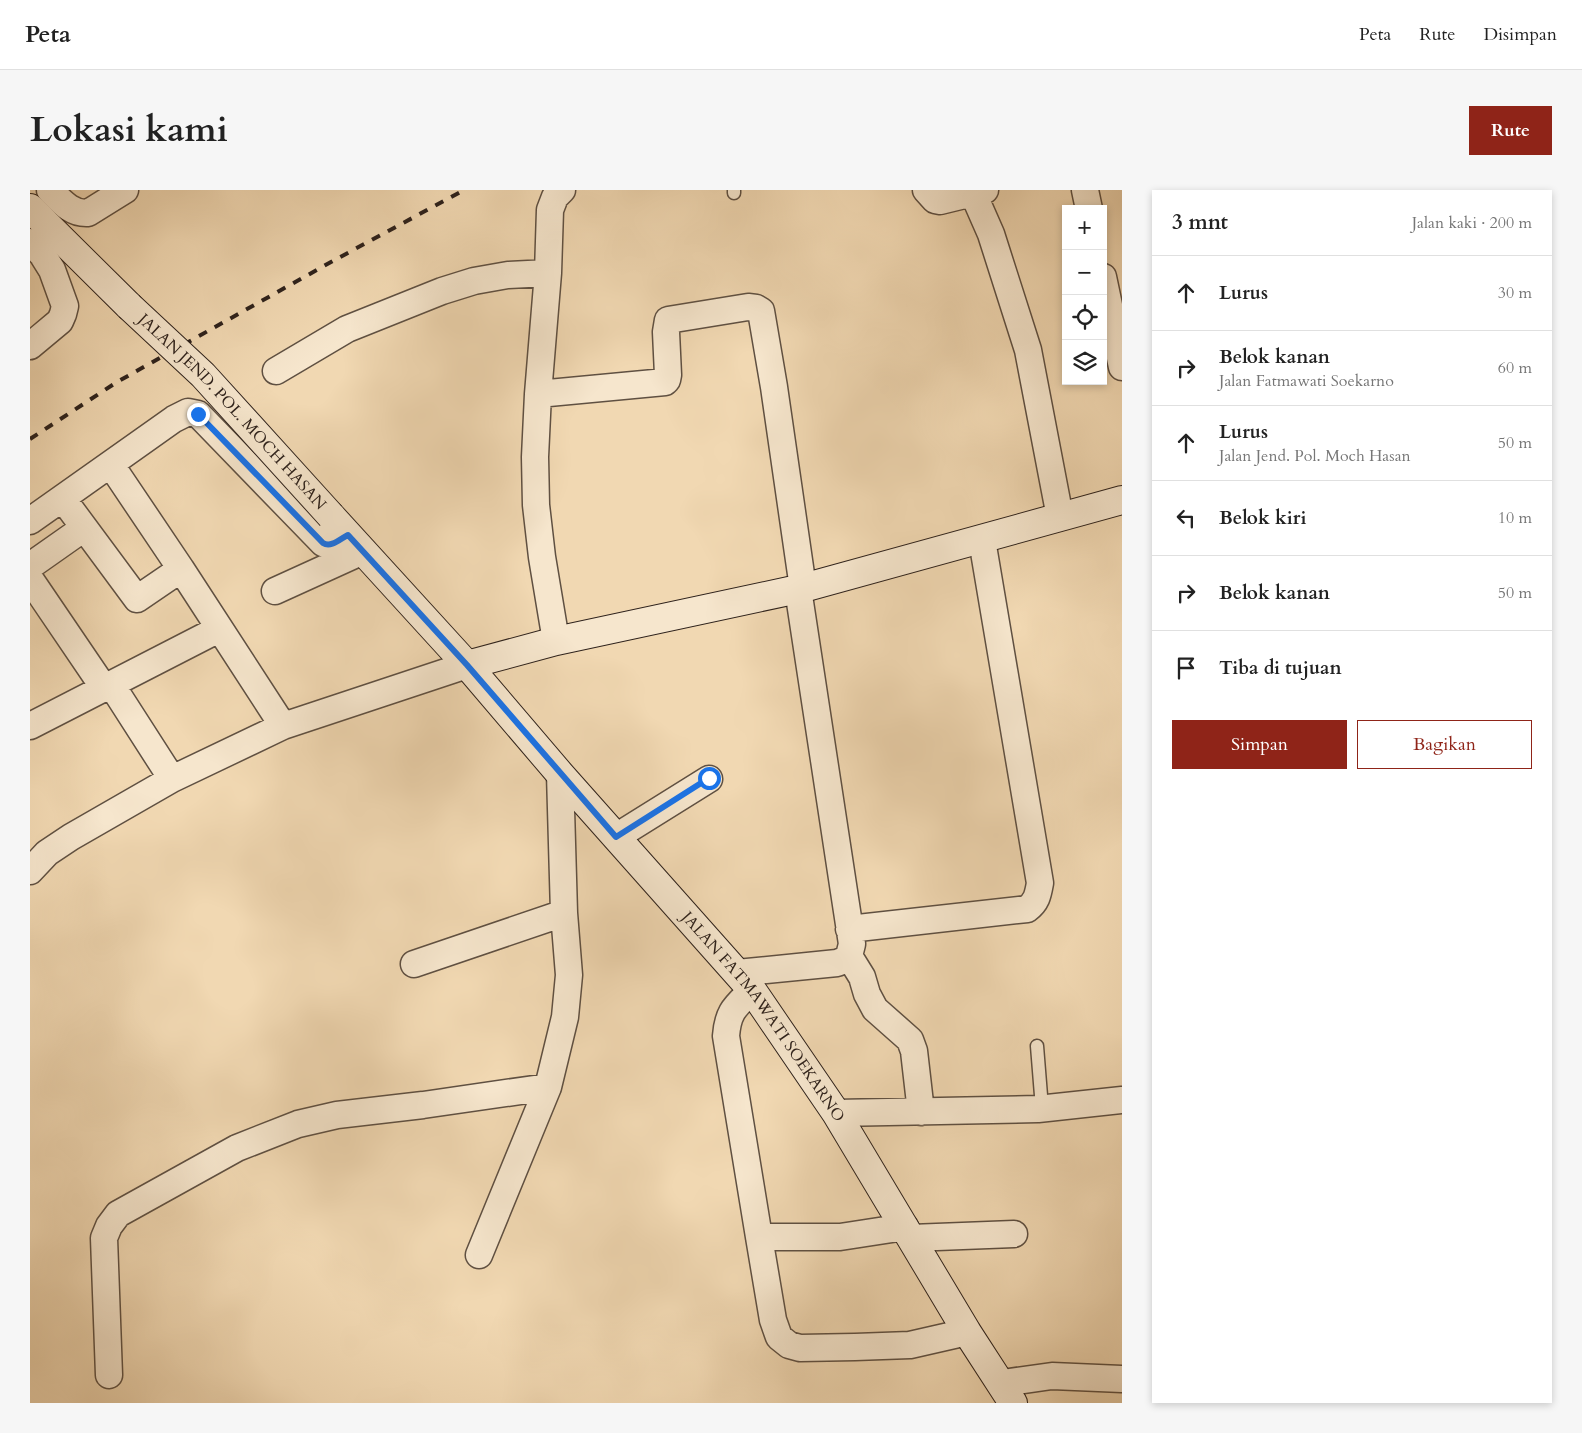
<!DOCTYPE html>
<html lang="id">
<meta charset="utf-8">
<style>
body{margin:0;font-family:Cardo,serif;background:#f6f6f6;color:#222}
.controls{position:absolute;right:15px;top:15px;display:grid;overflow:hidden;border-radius:0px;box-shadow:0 2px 8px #0003}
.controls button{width:45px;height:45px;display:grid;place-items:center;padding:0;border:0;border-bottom:1px solid #e0e0e0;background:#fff;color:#222;font:25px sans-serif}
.stop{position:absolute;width:15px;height:15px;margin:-11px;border:4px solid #1a73e8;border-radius:50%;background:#fff}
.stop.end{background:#1a73e8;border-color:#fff;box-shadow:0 1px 5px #0008}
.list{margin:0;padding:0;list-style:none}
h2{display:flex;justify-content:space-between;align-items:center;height:65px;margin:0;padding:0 20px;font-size:21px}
h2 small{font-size:16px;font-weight:400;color:#767676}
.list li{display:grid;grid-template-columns:32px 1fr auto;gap:15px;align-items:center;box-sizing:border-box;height:75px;padding:0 20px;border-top:1px solid #e0e0e0}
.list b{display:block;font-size:19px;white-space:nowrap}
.list p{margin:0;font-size:16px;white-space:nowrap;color:#767676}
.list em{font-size:16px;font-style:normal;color:#767676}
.actions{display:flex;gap:10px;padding:15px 20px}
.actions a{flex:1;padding:11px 0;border:1px solid #8f2418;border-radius:0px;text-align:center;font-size:18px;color:#8f2418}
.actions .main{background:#8f2418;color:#fff}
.icon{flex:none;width:28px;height:28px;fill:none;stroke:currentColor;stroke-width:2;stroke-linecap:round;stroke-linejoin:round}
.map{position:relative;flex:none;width:1092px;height:1213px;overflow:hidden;border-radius:0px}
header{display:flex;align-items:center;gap:30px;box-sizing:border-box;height:70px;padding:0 25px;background:#fff;border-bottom:1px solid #e0e0e0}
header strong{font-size:24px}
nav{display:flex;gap:28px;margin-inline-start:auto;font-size:18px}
.intro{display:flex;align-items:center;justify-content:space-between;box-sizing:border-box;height:120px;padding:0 30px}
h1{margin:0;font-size:35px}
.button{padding:12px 22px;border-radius:0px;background:#8f2418;color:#fff;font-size:18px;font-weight:700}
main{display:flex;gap:30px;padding:0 30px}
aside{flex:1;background:#fff;border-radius:0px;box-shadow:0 2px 8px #0003}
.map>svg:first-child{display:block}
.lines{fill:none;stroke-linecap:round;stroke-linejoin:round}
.lane-casing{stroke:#5f5042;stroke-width:15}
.street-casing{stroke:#5f5042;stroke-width:29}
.secondary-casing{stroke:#2e221c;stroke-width:30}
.lane{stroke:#f6e6cd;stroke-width:12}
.street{stroke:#f6e6cd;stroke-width:26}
.secondary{stroke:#f6e6cd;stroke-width:28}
.rail{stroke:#2e221c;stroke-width:4;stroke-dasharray:9 9;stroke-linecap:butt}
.secondary-bridge-casing{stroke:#2e221c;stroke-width:30;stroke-linecap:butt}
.secondary-bridge{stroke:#f6e6cd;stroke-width:28}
.route{stroke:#1a73e8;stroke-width:6}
.labels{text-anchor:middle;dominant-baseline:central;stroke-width:5;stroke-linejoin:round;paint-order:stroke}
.street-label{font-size:16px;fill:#2e221c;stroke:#f6e6cd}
</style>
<header>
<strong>Peta</strong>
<nav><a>Peta</a><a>Rute</a><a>Disimpan</a></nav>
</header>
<div class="intro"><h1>Lokasi kami</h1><a class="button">Rute</a></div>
<main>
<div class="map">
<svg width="1092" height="1213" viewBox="0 0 1092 1213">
<rect width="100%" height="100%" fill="#f1d8b2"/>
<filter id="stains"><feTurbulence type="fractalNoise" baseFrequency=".004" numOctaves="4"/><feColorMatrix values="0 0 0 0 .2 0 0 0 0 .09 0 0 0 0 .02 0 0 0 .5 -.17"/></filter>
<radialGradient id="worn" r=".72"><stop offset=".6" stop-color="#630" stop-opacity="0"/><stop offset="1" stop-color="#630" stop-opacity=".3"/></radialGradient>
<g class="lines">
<defs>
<path id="lane" d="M704 0V3
M1007 856 1012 918"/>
<path id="street" d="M20 0C31 11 41 24 58 23L95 0
M896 0 905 10 910 11 955 0
M1055 0 1059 19
M943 3 961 44 998 160 1030 327
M0 52 12 64 22 80 35 116 33 124 30 131 0 156
M1073 87 1092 177
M246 181 317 139 412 101 444 91 478 85 518 83
M508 204 635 192 637 190 638 185 636 142 638 130 718 117 726 118 731 121 744 197 773 398
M33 309 107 409 151 379 81 275
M0 331 144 229 158 222 168 224 293 353C301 358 310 349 318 345
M0 376 54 338
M151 379 253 536
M0 389 74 498
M245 401 333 361
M526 451 512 367 506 315 505 267 508 204 518 83 520 20 525 7 532 0
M81 494 142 589
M0 536 189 439
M586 647 679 589
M0 681 17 663 41 647 142 589 253 536 437 475
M819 739 997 719C1007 712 1008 704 1010 693L952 350
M819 766 832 787 837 804 845 819 880 850 884 861 891 922
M384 774 534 723
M707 783 807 773 817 769 819 766 822 754 768 399
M722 800C705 817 698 821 696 846L729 1047 743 1130 749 1147 759 1155 770 1158 825 1157 880 1155 937 1142
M806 923 1008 919 1092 910
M729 1047H810L875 1037
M881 1048 984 1044
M449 1065 518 897 535 827 539 785 534 723 530 584
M79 1185 74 1048 79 1036 88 1024 207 958 268 934 307 925 393 915 518 897
M972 1193 1022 1186 1092 1189"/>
<g id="secondary">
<path d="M0 18 99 116"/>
<path id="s1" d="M301 326 437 475 530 584 722 800 806 923 937 1142 983 1213"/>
<path d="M437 475 526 451 773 398 1092 310"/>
</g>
</defs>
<use href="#lane" class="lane-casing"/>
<use href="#street" class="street-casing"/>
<use href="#secondary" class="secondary-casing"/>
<use href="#lane" class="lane"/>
<use href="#street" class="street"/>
<use href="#secondary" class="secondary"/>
<path class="rail" d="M0 249 87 192 301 72 434 0"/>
<defs>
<g id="secondary-bridge">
<path id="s2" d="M99 116 173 185 301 326"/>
</g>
</defs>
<use href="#secondary-bridge" class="secondary-bridge-casing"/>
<use href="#secondary-bridge" class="secondary-bridge"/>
</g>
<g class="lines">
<path class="route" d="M168 224 293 353C301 358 310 349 318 345L437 475 586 647 679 588"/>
</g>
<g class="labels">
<g class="street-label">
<text stroke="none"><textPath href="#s2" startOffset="148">JALAN JEND. POL. MOCH HASAN</textPath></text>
<text stroke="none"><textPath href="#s1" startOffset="662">JALAN FATMAWATI SOEKARNO</textPath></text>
</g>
</g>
<rect width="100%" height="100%" filter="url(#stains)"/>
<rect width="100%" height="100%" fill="url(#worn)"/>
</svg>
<div class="controls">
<button>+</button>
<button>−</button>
<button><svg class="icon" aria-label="locate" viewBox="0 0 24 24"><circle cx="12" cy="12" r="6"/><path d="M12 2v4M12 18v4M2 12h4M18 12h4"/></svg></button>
<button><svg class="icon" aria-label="layers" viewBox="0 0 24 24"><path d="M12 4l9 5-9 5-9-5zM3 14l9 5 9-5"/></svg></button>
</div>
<div class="stop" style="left:679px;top:588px"></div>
<div class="stop end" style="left:168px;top:224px"></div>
</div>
<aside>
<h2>3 mnt<small>Jalan kaki · 200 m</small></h2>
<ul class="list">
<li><svg class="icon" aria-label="ahead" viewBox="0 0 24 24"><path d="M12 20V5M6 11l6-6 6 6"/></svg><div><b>Lurus</b></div><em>30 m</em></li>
<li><svg class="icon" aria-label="right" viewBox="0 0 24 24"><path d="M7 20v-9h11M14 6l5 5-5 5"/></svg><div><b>Belok kanan</b><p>Jalan Fatmawati Soekarno</p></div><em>60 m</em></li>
<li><svg class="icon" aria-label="ahead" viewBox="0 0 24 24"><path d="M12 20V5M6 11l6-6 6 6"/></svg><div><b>Lurus</b><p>Jalan Jend. Pol. Moch Hasan</p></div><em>50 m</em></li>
<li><svg class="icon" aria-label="left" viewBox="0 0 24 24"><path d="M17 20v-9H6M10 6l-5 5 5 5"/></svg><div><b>Belok kiri</b></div><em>10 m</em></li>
<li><svg class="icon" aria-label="right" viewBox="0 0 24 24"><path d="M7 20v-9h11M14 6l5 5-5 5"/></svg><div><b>Belok kanan</b></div><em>50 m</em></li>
<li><svg class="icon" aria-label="arrive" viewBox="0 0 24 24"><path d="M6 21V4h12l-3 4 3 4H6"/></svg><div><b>Tiba di tujuan</b></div></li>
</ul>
<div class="actions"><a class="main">Simpan</a><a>Bagikan</a></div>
</aside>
</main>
